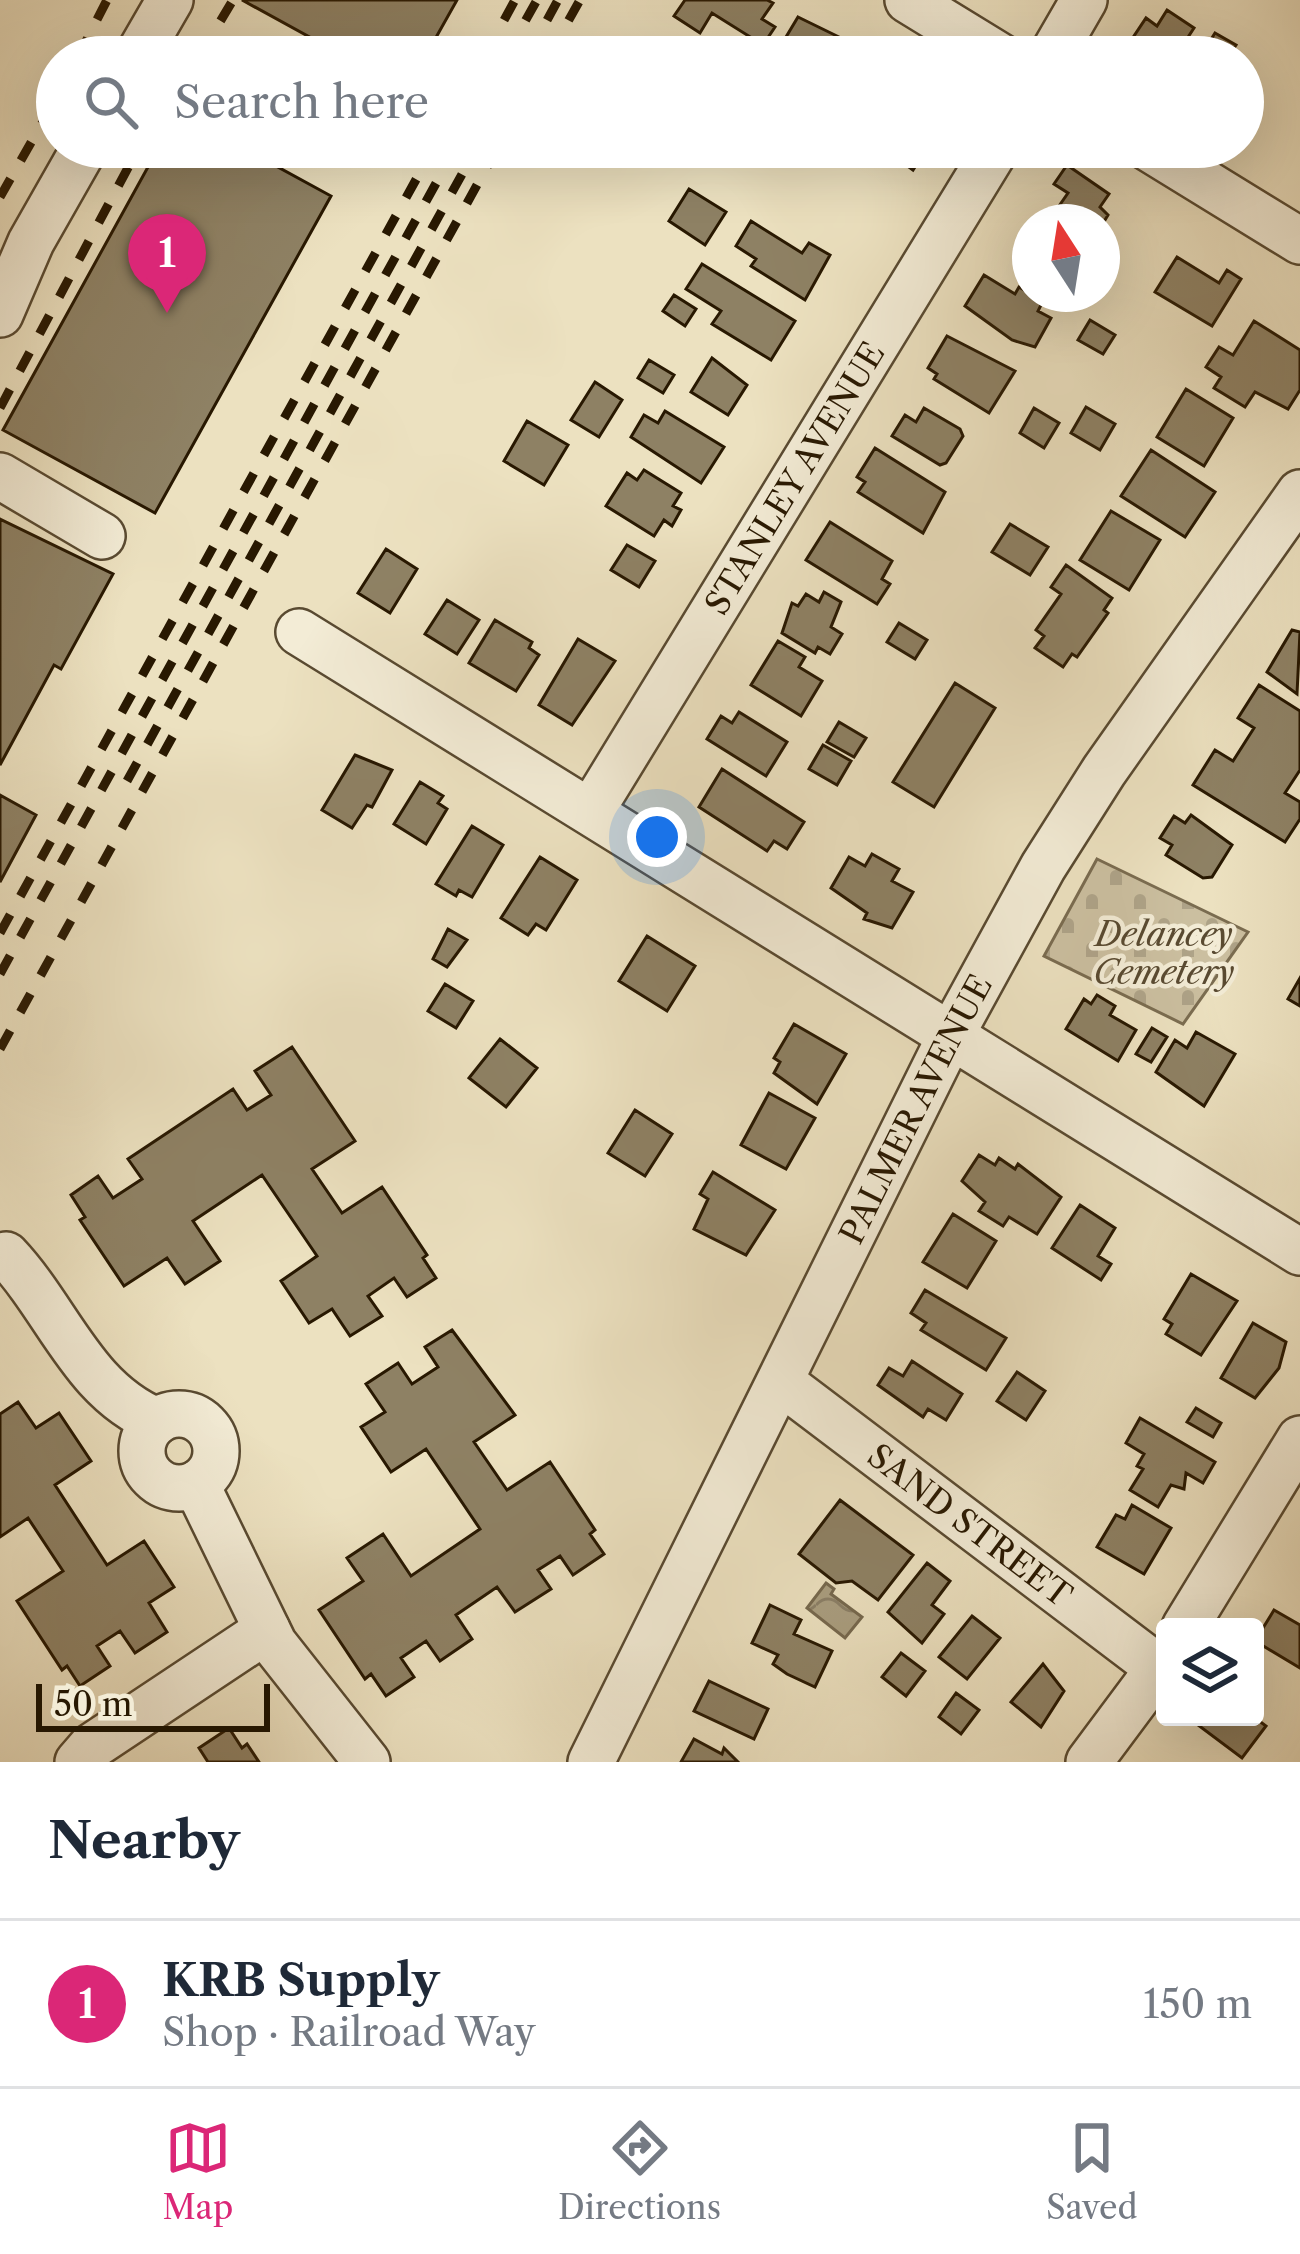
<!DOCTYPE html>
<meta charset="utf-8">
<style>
body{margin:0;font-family:"Libre Caslon Text",serif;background:#f6f6f7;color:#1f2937}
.controls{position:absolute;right:36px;bottom:36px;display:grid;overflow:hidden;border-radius:12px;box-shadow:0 12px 48px #0002}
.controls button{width:108px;height:108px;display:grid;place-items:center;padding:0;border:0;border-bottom:3px solid #e0e1e3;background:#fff;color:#1f2937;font:60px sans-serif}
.compass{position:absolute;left:1012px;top:204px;width:108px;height:108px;border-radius:50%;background:#fff;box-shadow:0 12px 48px #0002;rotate:348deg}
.scale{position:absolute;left:36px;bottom:30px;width:234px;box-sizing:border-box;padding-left:12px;border:6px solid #281801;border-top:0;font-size:33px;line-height:42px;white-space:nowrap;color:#281801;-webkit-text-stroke:9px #f3ecd6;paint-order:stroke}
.you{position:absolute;left:657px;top:837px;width:42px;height:42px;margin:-30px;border:9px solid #fff;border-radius:50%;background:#1a73e8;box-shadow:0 0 0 18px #1a73e833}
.badge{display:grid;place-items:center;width:78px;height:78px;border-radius:50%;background:#db2777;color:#fff;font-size:39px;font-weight:700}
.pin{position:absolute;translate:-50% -99px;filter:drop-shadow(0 3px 6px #0008)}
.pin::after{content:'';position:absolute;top:63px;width:42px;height:36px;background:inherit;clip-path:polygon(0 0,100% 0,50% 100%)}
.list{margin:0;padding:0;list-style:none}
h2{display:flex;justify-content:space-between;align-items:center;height:156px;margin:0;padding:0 48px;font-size:51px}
h2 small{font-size:39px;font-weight:400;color:#747a83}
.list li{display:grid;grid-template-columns:78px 1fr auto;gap:36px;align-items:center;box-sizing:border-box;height:168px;padding:0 48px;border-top:3px solid #e0e1e3}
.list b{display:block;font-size:45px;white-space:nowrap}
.list p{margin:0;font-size:39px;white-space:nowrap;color:#747a83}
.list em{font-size:39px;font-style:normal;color:#747a83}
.icon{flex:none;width:66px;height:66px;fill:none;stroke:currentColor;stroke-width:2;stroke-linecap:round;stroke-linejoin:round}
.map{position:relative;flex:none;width:1300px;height:1762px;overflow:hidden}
.search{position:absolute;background:#fff;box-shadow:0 12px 48px #0002;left:36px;right:36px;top:36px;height:132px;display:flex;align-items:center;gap:30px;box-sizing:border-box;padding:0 42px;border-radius:66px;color:#747a83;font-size:45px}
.sheet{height:324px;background:#fff}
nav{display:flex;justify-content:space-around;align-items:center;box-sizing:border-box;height:168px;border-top:3px solid #e0e1e3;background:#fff;font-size:33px;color:#747a83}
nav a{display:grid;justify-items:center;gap:6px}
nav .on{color:#db2777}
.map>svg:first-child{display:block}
.cemetery{fill:url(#cemetery-stones);stroke:#7a6c50;stroke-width:3}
.water{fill:url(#water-waves);stroke:#75684d;stroke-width:3}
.building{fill:#8e8164;stroke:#281801;stroke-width:3}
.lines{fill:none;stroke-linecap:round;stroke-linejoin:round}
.minor-casing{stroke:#594a31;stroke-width:50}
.minor{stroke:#f3ecd6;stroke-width:45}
.rail{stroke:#281801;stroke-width:9;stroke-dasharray:21 21;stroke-linecap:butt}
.labels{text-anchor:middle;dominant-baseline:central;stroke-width:9;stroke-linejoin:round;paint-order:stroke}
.street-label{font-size:33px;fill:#281801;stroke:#f3ecd6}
.park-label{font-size:33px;font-style:italic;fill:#594a31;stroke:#f3ecd6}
</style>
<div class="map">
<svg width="1300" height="1762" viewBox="0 0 1300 1762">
<defs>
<pattern id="cemetery-stones" width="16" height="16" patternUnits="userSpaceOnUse" patternTransform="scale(3)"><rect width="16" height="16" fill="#cbbfa0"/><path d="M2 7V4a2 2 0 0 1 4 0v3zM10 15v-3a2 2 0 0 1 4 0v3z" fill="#aea388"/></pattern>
<pattern id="water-waves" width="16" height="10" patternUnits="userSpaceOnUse" patternTransform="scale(3)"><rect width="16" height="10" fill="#a99d7f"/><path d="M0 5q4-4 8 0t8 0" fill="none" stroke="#8a7f66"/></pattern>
</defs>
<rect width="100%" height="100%" fill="#ece1c0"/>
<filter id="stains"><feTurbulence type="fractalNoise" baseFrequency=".00167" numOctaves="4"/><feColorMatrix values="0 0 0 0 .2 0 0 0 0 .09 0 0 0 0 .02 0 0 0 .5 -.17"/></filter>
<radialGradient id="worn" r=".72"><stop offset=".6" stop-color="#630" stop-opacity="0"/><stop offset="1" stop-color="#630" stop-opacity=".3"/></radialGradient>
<path class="cemetery" d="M1097 859 1248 932 1183 1024 1044 956Z"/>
<path class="water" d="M826 1583 834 1589 831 1594 862 1617 845 1638 807 1608Z"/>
<path class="building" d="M242 0H457L425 57H346Z
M685 0H767L773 3 762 19 775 27 763 45 712 13 700 33 674 16Z
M1167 10 1194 28 1175 57H1120L1146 18 1157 26Z
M798 17 841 38 844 46 837 57H774Z
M1215 33 1236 45 1230 54 1236 57H1200Z
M859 39 887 57H847Z
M1243 84 1255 91 1243 111Z
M159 147H241L331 196 155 513 3 430Z
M882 147H928L913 170Z
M1067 165 1109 194 1100 207 1108 215 1102 225 1048 222 1068 193 1054 184Z
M689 189 726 212 705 245 669 221Z
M751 221 802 253 809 243 830 255 805 300 751 266 756 259 736 246Z
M1177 257 1219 283 1227 270 1241 279 1212 326 1155 292Z
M702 264 795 321 771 360 712 324 721 311 686 289Z
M984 275 1015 294 1019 287 1043 301 1038 311 1051 318 1035 347 1012 340 965 306Z
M674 295 696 309 685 326 663 311Z
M1090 320 1115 335 1103 354 1078 340Z
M1254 321 1300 350V390L1288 409 1255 392 1245 407 1214 388 1221 377 1206 367 1219 347 1233 355Z
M947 336 1015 371 989 413 934 379 937 374 928 368Z
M712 358 747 385 728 415 691 392Z
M649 360 674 375 663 393 638 378Z
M595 382 622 400 599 437 571 420Z
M1186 389 1233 418 1204 466 1157 437Z
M1086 407 1115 424 1100 450 1071 433Z
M924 408 960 429 963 436 946 463 940 465 892 436 905 415 916 422Z
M1034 408 1059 423 1044 448 1020 433Z
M665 411 724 447 701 483 631 437 644 415 658 423Z
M527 421 568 445 544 485 504 461Z
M875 448 945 492 923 533 858 492 865 482 857 477Z
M1151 450 1215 492 1185 537 1121 496Z
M644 470 681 493 673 506 681 510 672 526 664 520 654 536 606 506 627 473 637 480Z
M1111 511 1160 540 1129 590 1080 560Z
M0 519 113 574 61 669 54 665 0 765Z
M830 522 892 561 882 579 890 584 877 604 806 560Z
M1010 524 1048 547 1030 575 992 552Z
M627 545 655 561 639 587 611 570Z
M386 549 417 569 390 613 358 593Z
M1066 565 1112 598 1104 610 1108 613 1077 657 1072 654 1063 667 1035 648 1044 636 1036 630 1061 594 1051 587Z
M824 592 841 602 831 627 842 634 830 654 818 647 815 653 782 633 792 603 798 606 806 594 819 602Z
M447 600 479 620 457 654 425 634Z
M495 620 532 642 529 648 539 655 516 691 469 663Z
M899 623 927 640 915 659 887 642Z
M1292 630 1300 632 1297 694 1267 672Z
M578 639 615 661 572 725 539 705Z
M778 641 805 657 799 667 822 681 801 716 751 685Z
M955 683 995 708 934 807 893 782Z
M1259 685 1300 711V770L1285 793 1300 802V819L1285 842 1193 785 1215 750 1233 761 1254 728 1238 718Z
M739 712 787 742 766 776 707 739 721 716 732 723Z
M839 722 866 738 854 757 827 742Z
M823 745 851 761 837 785 809 769Z
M355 755 392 770 372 807 367 805 352 828 322 810Z
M722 769 804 822 787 849 774 841 767 851 699 807Z
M420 782 443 796 438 803 447 809 426 844 394 824Z
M0 795 36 815 0 882Z
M1191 815 1232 845 1212 877 1203 878 1166 855 1172 845 1160 838 1174 816 1185 823Z
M472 826 503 845 472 897 459 890 456 896 436 884Z
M872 854 899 869 892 881 913 892 892 928 864 919 867 913 831 888 849 857 865 866Z
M540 857 577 880 546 930 536 924 528 935 501 918Z
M448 929 467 940 447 967 433 959Z
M647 936 695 966 667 1011 619 981Z
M1300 978V1006L1288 999Z
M445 984 473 1001 456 1028 428 1011Z
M1097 995 1115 1006 1110 1015 1136 1030 1118 1061 1066 1029 1084 999 1091 1004Z
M794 1024 846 1054 817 1104 774 1073 780 1062 774 1058Z
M1152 1028 1167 1037 1151 1062 1136 1054Z
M1196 1032 1235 1054 1204 1106 1156 1072 1175 1040 1187 1048Z
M500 1039 537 1068 506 1107 469 1078Z
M292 1047 355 1141 312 1169 342 1213 382 1187 427 1255 423 1258 436 1278 407 1297 394 1278 368 1296 382 1316 350 1336 332 1309 309 1323 281 1281 317 1256 262 1175 193 1221 220 1261 185 1284 167 1258 124 1286 80 1220 85 1217 71 1195 98 1176 113 1198 142 1179 128 1159 233 1089 247 1110 271 1095 255 1071Z
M769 1093 815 1118 786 1169 741 1145Z
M635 1110 672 1134 645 1176 608 1153Z
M979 1155 995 1165 999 1158 1015 1169 1018 1164 1061 1197 1037 1234 1009 1217 1003 1226 979 1211 985 1202 962 1181Z
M713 1172 775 1210 746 1255 694 1229 708 1199 700 1194Z
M1080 1205 1115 1228 1098 1256 1111 1264 1101 1280 1052 1248Z
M953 1214 996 1241 967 1288 923 1262Z
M1191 1274 1237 1301 1201 1355 1166 1334 1172 1324 1164 1319Z
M925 1290 1006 1338 986 1370 921 1330 926 1323 911 1313Z
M1253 1323 1286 1342 1279 1368 1255 1398 1221 1378Z
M452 1330 515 1415 474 1442 507 1490 550 1462 595 1530 590 1534 604 1554 573 1575 560 1556 538 1570 551 1589 515 1612 497 1587 456 1615 472 1639 440 1661 426 1641 401 1658 414 1677 386 1696 371 1674 365 1679 319 1610 363 1581 347 1558 383 1534 411 1576 480 1529 426 1449 391 1472 361 1427 385 1412 366 1384 398 1363 412 1384 438 1367 425 1347Z
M912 1361 962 1394 946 1420 928 1409 923 1417 878 1385 889 1368 903 1376Z
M1017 1372 1045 1391 1026 1420 997 1401Z
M18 1402 36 1428 59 1413 91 1461 55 1485 107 1565 144 1541 174 1587 149 1603 167 1632 135 1653 120 1631 97 1646 110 1666 80 1686 67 1666 62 1670 17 1601 63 1571 28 1518 0 1537V1414Z
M1196 1408 1221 1423 1213 1437 1187 1422Z
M1140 1418 1215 1462 1203 1483 1186 1473 1184 1489 1171 1485 1158 1507 1130 1490 1143 1469 1137 1466 1144 1454 1126 1443Z
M840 1500 913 1555 878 1600 852 1581 836 1583 799 1554Z
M1132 1505 1171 1528 1144 1574 1097 1547 1116 1515 1125 1519Z
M927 1563 950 1581 932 1605 944 1614 922 1643 888 1612Z
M770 1605 801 1620 794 1634 832 1651 815 1687 787 1674 773 1664 778 1655 752 1643Z
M1274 1610 1300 1625V1668L1255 1641Z
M972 1616 1000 1638 967 1679 939 1657Z
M901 1653 925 1671 906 1696 882 1677Z
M1043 1664 1064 1691 1041 1727 1011 1702Z
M709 1681 768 1709 754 1739 694 1711Z
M956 1693 979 1710 961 1734 939 1717Z
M1198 1717H1254L1266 1726 1242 1758 1194 1722Z
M229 1728 242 1748 247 1744 259 1762H208L199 1748Z
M694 1739 722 1754 724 1748 738 1762H681Z"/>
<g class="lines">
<defs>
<g id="minor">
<path d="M908 0 1001 57"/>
<path d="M137 57 170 0"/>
<path d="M1051 57 1084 0"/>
<path d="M1147 147 1300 241"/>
<path d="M0 314 31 242 85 147"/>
<path d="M0 476 102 536"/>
<path d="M299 632 1300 1252"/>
<path id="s1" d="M591 811 997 147"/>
<path d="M6 1255C59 1311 82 1390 157 1421"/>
<path id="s2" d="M781 1382 1160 1669"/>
<circle cx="179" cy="1451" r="37"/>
<path d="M196 1484 274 1644 367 1762"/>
<path d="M1185 1627 1300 1439"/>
<path d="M78 1762 91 1747 267 1630"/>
<path id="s3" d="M591 1762 950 1037 1043 867 1104 771 1300 493"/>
<path d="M1089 1762 1165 1660"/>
</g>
</defs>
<use href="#minor" class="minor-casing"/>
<use href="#minor" class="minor"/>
<path class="rail" d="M78 57 107 0
M199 57 233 0
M484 57 515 0
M505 57 537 0
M527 57 558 0
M548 57 580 0
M0 197 57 97
M0 408 139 147
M127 781 477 147
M0 933 434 147
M0 974 456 147
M0 1049 498 147"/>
</g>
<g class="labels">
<g class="street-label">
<text stroke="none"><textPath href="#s1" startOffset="390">STANLEY AVENUE</textPath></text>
<text stroke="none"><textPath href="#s3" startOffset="729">PALMER AVENUE</textPath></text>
<text stroke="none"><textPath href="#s2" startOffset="237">SAND STREET</textPath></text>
</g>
<g class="park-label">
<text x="1164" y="934">Delancey<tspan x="1164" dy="38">Cemetery</tspan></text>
</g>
</g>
<rect width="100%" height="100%" filter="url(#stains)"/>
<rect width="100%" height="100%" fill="url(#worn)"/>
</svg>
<div class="controls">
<button><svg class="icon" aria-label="layers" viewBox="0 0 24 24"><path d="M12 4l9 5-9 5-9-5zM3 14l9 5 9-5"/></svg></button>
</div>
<svg class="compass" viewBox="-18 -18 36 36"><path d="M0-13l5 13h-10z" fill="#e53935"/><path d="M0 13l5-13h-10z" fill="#747a83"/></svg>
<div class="scale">50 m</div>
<div class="you"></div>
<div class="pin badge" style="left:167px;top:313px">1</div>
<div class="search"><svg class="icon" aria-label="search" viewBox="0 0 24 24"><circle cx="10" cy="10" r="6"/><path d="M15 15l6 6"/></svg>Search here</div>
</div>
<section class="sheet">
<h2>Nearby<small></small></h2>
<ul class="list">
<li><span class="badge">1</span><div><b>KRB Supply</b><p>Shop · Railroad Way</p></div><em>150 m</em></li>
</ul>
</section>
<nav>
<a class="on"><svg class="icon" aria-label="map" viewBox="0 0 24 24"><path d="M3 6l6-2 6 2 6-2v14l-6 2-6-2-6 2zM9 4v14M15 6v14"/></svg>Map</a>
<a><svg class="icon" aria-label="directions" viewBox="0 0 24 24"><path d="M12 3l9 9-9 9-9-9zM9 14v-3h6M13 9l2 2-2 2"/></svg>Directions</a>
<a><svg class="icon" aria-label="saved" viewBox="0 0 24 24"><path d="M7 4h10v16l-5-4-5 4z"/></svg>Saved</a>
</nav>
